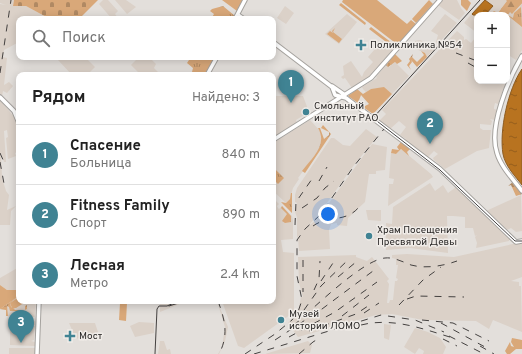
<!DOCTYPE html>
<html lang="ru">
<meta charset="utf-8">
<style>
body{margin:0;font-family:Overpass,sans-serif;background:#f2f2f2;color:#222}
.controls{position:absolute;right:12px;top:12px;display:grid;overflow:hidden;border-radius:8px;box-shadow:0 2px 10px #0003}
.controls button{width:36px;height:36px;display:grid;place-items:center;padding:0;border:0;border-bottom:1px solid #e0e0e0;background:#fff;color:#222;font:20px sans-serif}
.you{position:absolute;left:328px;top:214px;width:14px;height:14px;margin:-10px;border:3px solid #fff;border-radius:50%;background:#1a73e8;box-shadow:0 0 0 6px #1a73e833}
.badge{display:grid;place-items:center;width:26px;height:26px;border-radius:50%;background:#408393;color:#fff;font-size:13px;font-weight:700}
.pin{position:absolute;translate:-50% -33px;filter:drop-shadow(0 1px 2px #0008)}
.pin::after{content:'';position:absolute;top:21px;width:14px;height:12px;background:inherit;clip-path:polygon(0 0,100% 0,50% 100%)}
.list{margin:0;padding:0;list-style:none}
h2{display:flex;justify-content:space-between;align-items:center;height:52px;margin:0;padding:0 16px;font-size:17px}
h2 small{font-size:13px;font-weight:400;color:#767676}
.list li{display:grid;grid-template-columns:26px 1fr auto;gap:12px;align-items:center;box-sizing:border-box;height:60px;padding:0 16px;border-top:1px solid #e0e0e0}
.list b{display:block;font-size:15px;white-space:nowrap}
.list p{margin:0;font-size:13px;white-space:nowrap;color:#767676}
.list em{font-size:13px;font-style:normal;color:#767676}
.icon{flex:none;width:22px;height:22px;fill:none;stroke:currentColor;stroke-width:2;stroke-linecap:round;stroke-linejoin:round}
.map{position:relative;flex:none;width:522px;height:354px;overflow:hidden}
.search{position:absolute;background:#fff;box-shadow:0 2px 10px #0003;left:16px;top:16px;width:260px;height:44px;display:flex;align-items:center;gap:10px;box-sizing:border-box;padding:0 14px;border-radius:8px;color:#767676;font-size:15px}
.panel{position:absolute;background:#fff;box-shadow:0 2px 10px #0003;left:16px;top:72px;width:260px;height:232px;border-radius:8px}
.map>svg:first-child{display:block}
.built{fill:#dbd1c8}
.grass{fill:url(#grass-tufts)}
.forest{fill:url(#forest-firs)}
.cemetery{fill:url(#cemetery-stones)}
.park{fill:#d9a879}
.water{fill:url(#water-ripples);stroke:#8d5c22}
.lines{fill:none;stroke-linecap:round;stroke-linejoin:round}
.major-casing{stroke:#a5a29e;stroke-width:5.5}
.major{stroke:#fff;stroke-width:3.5}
.tram{stroke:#444140;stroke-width:1}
.rail{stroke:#444140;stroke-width:1;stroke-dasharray:7 7;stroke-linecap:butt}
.poi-dot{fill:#408393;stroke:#f0ece8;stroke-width:1.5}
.labels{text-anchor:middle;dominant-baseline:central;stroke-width:3;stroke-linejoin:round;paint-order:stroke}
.poi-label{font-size:10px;fill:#2a2827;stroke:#f0ece8;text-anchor:start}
</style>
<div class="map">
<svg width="522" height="354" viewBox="0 0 522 354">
<defs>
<pattern id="grass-tufts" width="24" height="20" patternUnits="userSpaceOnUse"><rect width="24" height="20" fill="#d9a879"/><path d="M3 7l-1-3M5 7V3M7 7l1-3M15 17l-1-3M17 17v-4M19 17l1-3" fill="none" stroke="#b08963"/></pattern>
<pattern id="forest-firs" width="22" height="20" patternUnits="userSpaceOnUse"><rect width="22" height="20" fill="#d9a879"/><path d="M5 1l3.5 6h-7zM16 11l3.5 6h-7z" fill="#b08963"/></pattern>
<pattern id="cemetery-stones" width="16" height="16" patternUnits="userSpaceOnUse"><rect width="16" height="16" fill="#d9a879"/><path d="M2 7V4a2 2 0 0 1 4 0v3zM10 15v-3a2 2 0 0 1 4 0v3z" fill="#b08963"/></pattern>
<pattern id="water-ripples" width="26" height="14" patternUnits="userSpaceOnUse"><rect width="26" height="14" fill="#b87320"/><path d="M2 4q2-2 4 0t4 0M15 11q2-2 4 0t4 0" fill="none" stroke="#965e1c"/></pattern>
</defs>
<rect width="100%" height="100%" fill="#e3dfdb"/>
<path class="built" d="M0 0H14L13 6H26L50 19H19V42L4 50 3 57 7 58 4 85 9 82 13 86 7 93 3 91 1 101 15 118 19 131V151L15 153 16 156 8 159 6 138 8 137 7 130 4 131 6 162H4L1 153 2 178 6 191 9 195 7 210 16 206 11 211 10 225H0V4L6 5 0 3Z
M103 0H108L118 11 115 14 119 19H112L106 12 99 4Z
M115 0H126L136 7 127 14Z
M442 0H457L461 8 465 13 459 20 438 5Z
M483 0H522V50L516 60 507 54V15H477V33L464 23Z
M285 6 294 13 286 24 277 18Z
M347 14 357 22 339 44 325 34Z
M445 14 457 23 438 44 436 42 438 35 431 31Z
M457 31 464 37V40L466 39 471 43 475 38 477 39V81H506L498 104 495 103 494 107V109L498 110 495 120 490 119 492 121 491 125 480 124V128L483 130H491L489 148 477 151 445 169 434 160 433 158 438 154 434 151 427 158 405 140 406 139 400 135 406 127 399 121 390 129 379 121 386 114 382 110Z
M420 40 436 48 427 57 425 53 412 47 415 41Z
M382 41 393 50 370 77 352 88 345 78 343 79 341 77 344 75 343 66 351 61 362 77 364 72 373 62 368 57Z
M62 57H85L95 67 87 75H72L58 60Z
M139 57H149L156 64 154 68 161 75H141L131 65Z
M395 62 409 76 392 94 387 90 382 88 371 89 366 92 363 89 362 87 377 78 376 77 386 65 389 67Z
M273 96H303L309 112 296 120 297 123 274 137 273 136Z
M310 120 321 132 322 142 320 148 298 178 299 179 293 188 290 199 286 203 273 191V179L278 184 283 178 273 167V143Z
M366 129 377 137 354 165 319 214 297 238V217L295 212 297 203 295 202V195L297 188 331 138H334L343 145 350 146Z
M372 144 387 147 385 170 376 171V174H369L365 202 348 218 347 226 337 225V223L331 224 329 230 330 249 299 251 298 238 302 232 319 217Z
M401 149 431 174 433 177 388 206 389 184H393L394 179 389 178 391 153 396 154Z
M430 183 435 191 443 185 448 193 456 187 510 238 509 241 476 248 477 243 475 237 477 235 475 236 473 228H465V217L453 216H447L448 253 410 248 386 250V223L392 224 393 207Z
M521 195 522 231 516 232 511 228 507 230 486 211Z
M273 198 279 204 277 206 278 208 279 209 282 206 292 216 293 220V239L281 240 283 252 294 253V312L244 348 238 346 222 301H273Z
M366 210H381V221L368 220Z
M522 242V277L511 281 519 282V286H521L522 332 493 320 489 329 476 321 423 320 392 314 376 315 298 337 288 323 298 312 301 297H303L299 283 298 257 356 255V257L367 261 372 257 389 279 387 281 389 284 387 303H389L390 300H393L395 281H397L398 279 396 278 398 265H396V259L392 258V255L407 254 454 257Z
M19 267V290H7L0 285V278Z
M19 296V301H36L35 317 6 316V310L0 309Z
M160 301H187L160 312Z
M217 301 228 327 225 341 219 354H218L222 347 225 327Z
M10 320 35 321V325L31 326H35L34 340 31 341 35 342V346L10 345V327L12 326H10Z
M139 322 154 323V333L135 337 130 326Z
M69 323H95L98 332 76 339Z
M384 324 391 325 389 340 384 338Z
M415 328 428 332 440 338 446 347 443 354H423L424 351 419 348 415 354 404 347Z
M160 341H164L167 350 170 349 171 354H158Z
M308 341 312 345 310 353 265 354Z
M9 348H35V354H9Z"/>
<path class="grass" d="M222 0H244L237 11Z
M506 0H522V3L512 14 510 12 508 15 513 18 514 13 521 7 522 27 507 15H495L492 13 494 11 498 13 507 1Z
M223 6 235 16 234 19H211L214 14 210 11 212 9Z
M395 54 402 61 397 64 395 62 388 67 386 65Z
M191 57H216L206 75H196L192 72 193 68 187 63Z
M323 125 331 134 305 173 302 171C312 158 328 145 318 128H320L324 139 329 135V132L321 128Z
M401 142 410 149 407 152 409 156 401 149 396 154 391 153 392 149 399 150 397 147Z
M273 167 284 178 278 184 273 179Z
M291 193H292V213L281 202 286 203 290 199Z
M19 296 10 303 11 307 15 309 14 310H25V306L27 305V309L22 311H10L9 307 7 306 8 316H6V310L0 309Z"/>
<path class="forest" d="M516 0 518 5 522 1V3L514 11 509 10 503 14 501 9 508 1Z
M421 51 425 53 427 57 417 67 411 60 412 62 409 66 411 70 407 65 410 61 409 59 413 54 412 57 417 62 424 55Z
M513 182 522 194 516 196 511 185 508 186Z
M282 206 291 216V222L285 223 282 221 287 214 281 208Z"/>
<path class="cemetery" d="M14 0H98L79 19H50L26 6H13Z"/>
<path class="park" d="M343 0H377L407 24 411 20 416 24 398 45 342 2Z
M429 0 433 4 416 23 412 19Z
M461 0H468L471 3 467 11 461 5Z
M341 3 366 23 365 25 339 5Z
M371 27 396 46 394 48 369 29Z
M335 28 333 32 342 39 339 43 327 34 330 31 333 33 332 31Z
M384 87 392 94 373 114 363 107 369 104 361 95 358 103 348 96 357 89 363 94 371 89Z
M0 285 7 290H19V296L0 309Z
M19 297V301H27L16 308H12L10 303Z
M120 303H127L126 321 119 320Z
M512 338 522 340V349H516L510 354H507L505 351 510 342 511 346 514 347 511 342Z"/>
<path class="water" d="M485 0 493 6 485 15H473L472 14Z
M522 69V185C516 177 505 166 503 154 499 131 508 89 522 69Z"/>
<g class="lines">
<defs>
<path id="major" d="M238 15 244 19
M235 19 245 0
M273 42 332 87 335 95 346 98 440 169 516 242 522 241
M522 56C509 78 488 127 497 153 501 167 513 179 522 191
M207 75 217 57
M332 86 345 95
M0 97 14 111 19 123
M273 140 371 78 440 0
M37 354 39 301"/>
</defs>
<use href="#major" class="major-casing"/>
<use href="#major" class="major"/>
<path class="tram" d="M480 0 373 118 440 170 515 241H522
M169 306 185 301
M155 354 157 309 159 306H167L174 303"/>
<path class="rail" d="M456 53 477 61
M468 63 477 68
M0 73 11 0
M0 153 4 162
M0 162 5 189
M319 181 327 167
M302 208 317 198 325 188 334 181
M295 225 296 202 312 179
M313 226C328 215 346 223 359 207
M303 260V292
M338 277 356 262
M321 281 335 260
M314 290 319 279 320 261
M407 299 416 296 464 297
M218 301C225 320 229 335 219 354
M399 305 423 280 441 267
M304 310 321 286 349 259
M364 313 379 303
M342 316 369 295
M422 320 453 323 489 341
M441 323 485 347
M294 325C312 310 362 260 385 258 394 257 403 262 411 265 426 269 443 266 457 261
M361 325C393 317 423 329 453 338
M309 331 356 314 368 306
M449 336 484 354
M289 337 335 312 377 282
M443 339 457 346
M275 340 322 309 373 271
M480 346 494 354
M245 354 275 334 292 320 298 312 302 300 297 276V240L305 229 320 215 354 166 384 129
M254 354 381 315 415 320 444 332
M299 354 313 342 321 337"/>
</g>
<g class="poi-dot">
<path d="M359 39h4v4h4v4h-4v4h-4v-4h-4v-4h4z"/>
<circle cx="306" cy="112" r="4"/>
<circle cx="369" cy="236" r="4"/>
<circle cx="281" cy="320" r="4"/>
<path d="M68 330h4v4h4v4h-4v4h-4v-4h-4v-4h4z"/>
</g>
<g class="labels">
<g class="poi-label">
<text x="370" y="45">Поликлиника №54</text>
<text x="314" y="106">Смольный<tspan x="314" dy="12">институт РАО</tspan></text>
<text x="377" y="230">Храм Посещения<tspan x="377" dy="12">Пресвятой Девы</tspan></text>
<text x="289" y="314">Музей<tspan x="289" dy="12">истории ЛОМО</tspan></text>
<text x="79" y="336">Мост</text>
</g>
</g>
</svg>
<div class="controls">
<button>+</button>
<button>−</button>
</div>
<div class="you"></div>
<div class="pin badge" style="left:291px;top:103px">1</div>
<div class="pin badge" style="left:430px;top:144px">2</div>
<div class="pin badge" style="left:21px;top:343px">3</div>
<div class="search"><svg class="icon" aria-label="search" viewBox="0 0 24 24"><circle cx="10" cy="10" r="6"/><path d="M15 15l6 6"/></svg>Поиск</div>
<section class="panel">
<h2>Рядом<small>Найдено: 3</small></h2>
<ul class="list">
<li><span class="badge">1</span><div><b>Спасение</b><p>Больница</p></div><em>840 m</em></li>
<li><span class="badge">2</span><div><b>Fitness Family</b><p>Спорт</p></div><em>890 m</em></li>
<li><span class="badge">3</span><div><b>Лесная</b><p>Метро</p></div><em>2.4 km</em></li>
</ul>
</section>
</div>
